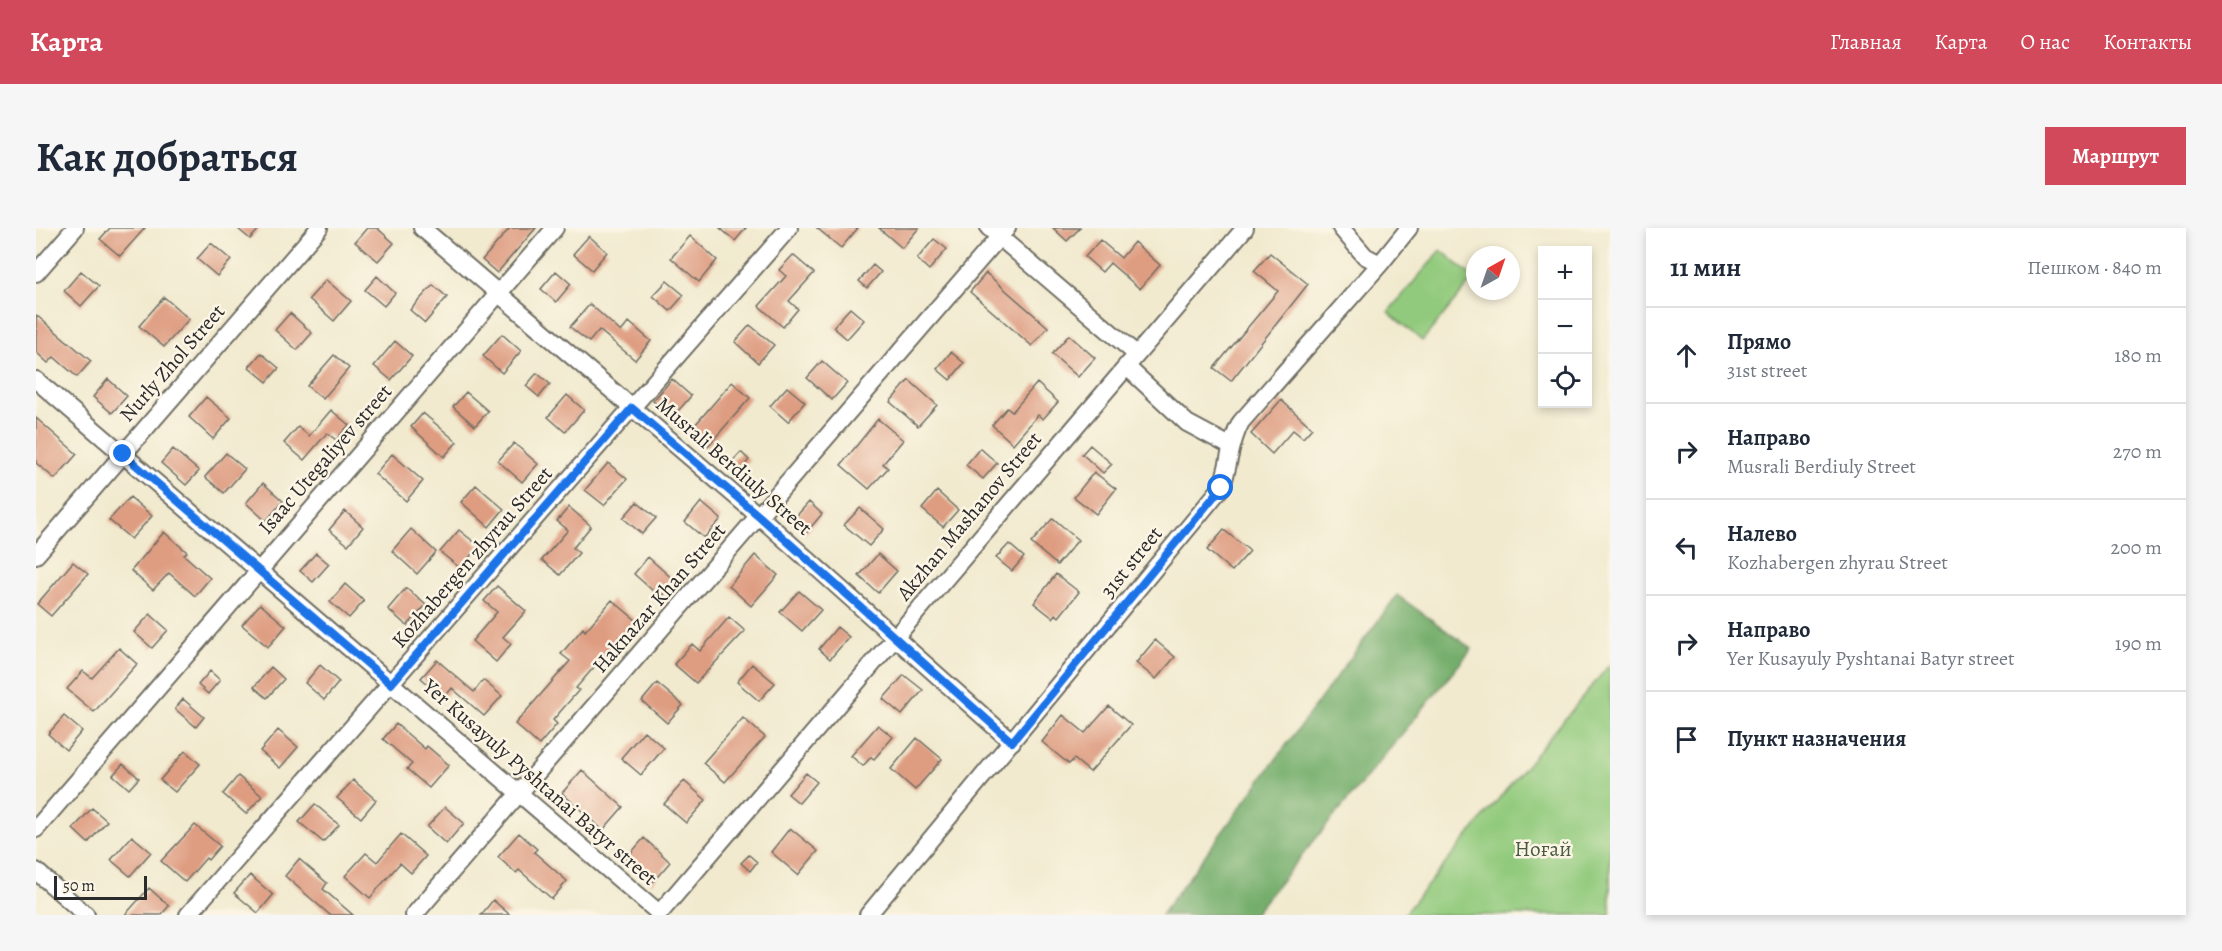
<!DOCTYPE html>
<html lang="ru">
<meta charset="utf-8">
<style>
body{margin:0;font-family:Alegreya,serif;background:#f6f6f7;color:#1f2937}
.controls{position:absolute;right:18px;top:18px;display:grid;overflow:hidden;border-radius:0px;box-shadow:0 3px 9px #0003}
.controls button{width:54px;height:54px;display:grid;place-items:center;padding:0;border:0;border-bottom:2px solid #e0e1e3;background:#fff;color:#1f2937;font:30px sans-serif}
.compass{position:absolute;left:1430px;top:18px;width:54px;height:54px;border-radius:50%;background:#fff;box-shadow:0 3px 9px #0003;rotate:40deg}
.scale{position:absolute;left:18px;bottom:15px;width:93px;box-sizing:border-box;padding-left:6px;border:3px solid #2b2b2b;border-top:0;font-size:16px;line-height:21px;white-space:nowrap;color:#2b2b2b;-webkit-text-stroke:4px #fcf5e5;paint-order:stroke}
.stop{position:absolute;width:18px;height:18px;margin:-14px;border:4px solid #1a73e8;border-radius:50%;background:#fff}
.stop.end{background:#1a73e8;border-color:#fff;box-shadow:0 2px 6px #0008}
.list{margin:0;padding:0;list-style:none}
h2{display:flex;justify-content:space-between;align-items:center;height:78px;margin:0;padding:0 24px;font-size:26px}
h2 small{font-size:20px;font-weight:400;color:#747a83}
.list li{display:grid;grid-template-columns:39px 1fr auto;gap:18px;align-items:center;box-sizing:border-box;height:96px;padding:0 24px;border-top:2px solid #e0e1e3}
.list b{display:block;font-size:22px;white-space:nowrap}
.list p{margin:0;font-size:20px;white-space:nowrap;color:#747a83}
.list em{font-size:20px;font-style:normal;color:#747a83}
.icon{flex:none;width:33px;height:33px;fill:none;stroke:currentColor;stroke-width:2;stroke-linecap:round;stroke-linejoin:round}
.map{position:relative;flex:none;width:1574px;height:687px;overflow:hidden;border-radius:0px}
header{display:flex;align-items:center;gap:36px;box-sizing:border-box;height:84px;padding:0 30px;background:#d1495b;color:#fff}
header strong{font-size:28px}
nav{display:flex;gap:33px;margin-inline-start:auto;font-size:21px}
.intro{display:flex;align-items:center;justify-content:space-between;box-sizing:border-box;height:144px;padding:0 36px}
h1{margin:0;font-size:42px}
.button{padding:15px 27px;border-radius:0px;background:#d1495b;color:#fff;font-size:21px;font-weight:700}
main{display:flex;gap:36px;padding:0 36px}
aside{flex:1;background:#fff;border-radius:0px;box-shadow:0 3px 9px #0003}
.map>svg:first-child{display:block}
.green{fill:#92ca7d;stroke:#5e7a54;stroke-width:1.5}
.forest{fill:#75ae6c;stroke:#506c4c;stroke-width:1.5}
.building{fill:#de9c81}
.lines{fill:none;stroke-linecap:round;stroke-linejoin:round}
.minor-casing{stroke:#706e64;stroke-width:20}
.minor{stroke:#fff;stroke-width:16}
.route{stroke:#1a73e8;stroke-width:8}
.labels{text-anchor:middle;dominant-baseline:central;stroke-width:5;stroke-linejoin:round;paint-order:stroke}
.street-label{font-size:21px;fill:#2b2b2b;stroke:#fcf5e5}
.park-label{font-size:21px;fill:#4a5b44;stroke:#fcf5e5}
</style>
<header>
<strong>Карта</strong>
<nav><a>Главная</a><a>Карта</a><a>О нас</a><a>Контакты</a></nav>
</header>
<div class="intro"><h1>Как добраться</h1><a class="button">Маршрут</a></div>
<main>
<div class="map">
<svg width="1574" height="687" viewBox="0 0 1574 687">
<rect width="100%" height="100%" fill="#fcf5e5"/>
<filter id="ink" filterUnits="userSpaceOnUse"><feTurbulence type="fractalNoise" baseFrequency=".0167" numOctaves="2"/><feDisplacementMap in="SourceGraphic" scale="12" xChannelSelector="R" yChannelSelector="G"/><feConvolveMatrix kernelMatrix="1 2 1 2 8 2 1 2 1" color-interpolation-filters="sRGB"/></filter>
<filter id="wash" filterUnits="userSpaceOnUse"><feTurbulence type="fractalNoise" baseFrequency=".008" numOctaves="4" result="noise"/><feDisplacementMap in="SourceGraphic" scale="24" xChannelSelector="R" yChannelSelector="G"/><feGaussianBlur stdDeviation="1.35" result="paint"/><feColorMatrix in="noise" values="0 0 0 0 0 0 0 0 0 0 0 0 0 0 0 0 0 1.4 0 .05"/><feComposite in="paint" operator="in"/></filter>
<g filter="url(#wash)">
<rect width="100%" height="100%" fill="#f1eacf"/>
<path class="green" d="M1405 22 1438 50 1386 113 1352 84Z
M1574 436V687H1367Z"/>
<path class="forest" d="M1361 367 1436 421 1217 687H1125Z"/>
<g id="blocks">
<path class="building" d="M74 0H109L84 28 64 11Z
M201 0H224L214 11Z
M331 0H341L358 15 342 33 319 14Z
M474 0H500L461 45 446 32Z
M684 0H710L699 13Z
M781 0H822L805 20Z
M843 0H883L866 20Z
M1017 0H1044L1031 13Z
M553 8 571 24 556 42 537 26Z
M654 8 681 32 663 54 635 30Z
M898 11 911 21 893 42 881 31Z
M1064 12 1085 30 1098 14 1124 37 1104 61 1074 35 1066 44 1049 29Z
M175 15 195 32 181 48 161 31Z
M1234 25 1272 56 1195 153 1178 140 1242 63 1218 43Z
M757 27 778 45 753 73 762 81 747 99 723 78 750 48 743 42Z
M837 37 845 44 831 60 823 53Z
M45 43 63 58 45 78 28 63Z
M520 43 535 56 520 74 505 61Z
M950 45 1012 99 996 118 934 64Z
M341 48 359 65 348 78 329 62Z
M290 52 315 73 298 93 273 71Z
M631 53 648 67 634 83 617 68Z
M397 57 411 69 389 95 374 82Z
M128 69 153 91 128 119 103 98Z
M554 76 585 104 593 94 615 113 599 132 563 102 553 114 534 99Z
M814 80 828 92 811 111 797 99Z
M254 85 276 105 261 122 239 102Z
M0 87 55 133 41 149 18 129 12 135 0 124Z
M714 97 738 117 722 135 699 114Z
M466 106 485 123 466 145 447 128Z
M1033 107 1059 130 1042 149 1016 126Z
M359 113 376 128 355 152 338 138Z
M915 124 928 135 914 152 901 141Z
M225 125 243 140 231 154 213 139Z
M298 127 313 140 287 171 271 158Z
M786 133 811 155 796 172 771 150Z
M501 145 514 156 503 169 490 158Z
M72 151 91 168 76 185 57 169Z
M636 151 655 168 636 190 617 173Z
M873 152 901 177 882 198 854 174Z
M696 154 714 170 671 219 653 204Z
M1001 155 1022 174 1007 191 1002 187 977 216 956 197 971 180 976 184Z
M751 159 769 174 752 194 734 178Z
M430 164 452 183 439 198 417 179Z
M531 167 548 182 529 204 512 189Z
M170 169 195 190 177 211 153 189Z
M1245 172 1276 200 1267 210 1257 202 1236 226 1215 206Z
M295 182 313 197 300 212 291 205 268 232 248 215 262 199 273 208Z
M387 185 421 214 408 229 375 199Z
M0 190 41 226 19 251 0 235Z
M842 191 867 212 847 236 852 240 833 261 805 237Z
M478 215 502 236 486 254 462 233Z
M1054 217 1076 236 1067 245 1046 226Z
M944 220 961 235 947 251 930 237Z
M137 221 163 243 150 257 125 235Z
M705 224 713 232 700 247 691 239Z
M190 225 209 241 188 265 169 249Z
M356 226 387 253 370 273 339 246Z
M572 235 591 251 568 277 549 262Z
M1058 244 1080 261 1060 286 1038 269Z
M227 255 247 273 230 293 210 275Z
M440 257 468 281 453 299 425 274Z
M901 263 922 282 907 299 886 281Z
M94 269 116 288 95 311 73 292Z
M601 274 620 290 606 306 587 290Z
M665 274 685 291 668 310 649 294Z
M773 274 786 286 769 306 755 294Z
M533 279 555 298 537 320 543 325 524 347 506 332 532 302 521 293Z
M824 280 848 301 833 318 808 297Z
M309 283 327 299 312 317 293 302Z
M1017 290 1042 312 1021 337 995 315Z
M375 301 400 324 381 346 356 323Z
M423 302 443 318 424 340 404 324Z
M1188 302 1214 323 1196 343 1171 322Z
M128 304 151 324 148 327 174 350 159 368 133 345 117 362 95 343Z
M973 316 988 329 976 343 960 330Z
M280 325 293 336 277 354 264 343Z
M842 326 861 343 842 365 823 348Z
M719 327 742 347 715 378 693 358Z
M612 329 639 353 625 370 598 346Z
M37 334 52 346 15 388 1 376Z
M1020 346 1043 364 1023 389 1020 386 1017 390 998 375Z
M309 356 328 373 313 390 294 374Z
M461 358 490 383 467 409 475 416 460 434 436 413 461 384 448 373Z
M370 360 390 377 371 398 352 381Z
M763 363 785 382 766 403 744 384Z
M576 372 601 393 586 410 584 409 540 460 543 462 517 492 521 496 503 517 479 496 534 433 525 426 547 400 549 403Z
M224 376 250 398 232 419 206 397Z
M114 386 132 402 116 420 98 404Z
M693 389 709 403 660 455 638 436 656 416 664 423Z
M801 399 813 409 794 431 783 421Z
M1119 412 1139 429 1120 451 1100 435Z
M83 420 101 436 58 484 31 461 47 443 56 450Z
M401 432 438 464 447 452 466 468 448 488 416 460 408 470 385 450Z
M716 436 739 455 723 473 701 454Z
M284 437 303 454 288 472 269 455Z
M235 439 248 451 231 470 218 459Z
M174 443 184 452 172 466 162 457Z
M868 447 887 462 866 487 847 471Z
M621 455 647 477 631 495 606 473Z
M147 471 168 489 160 499 139 481Z
M1073 478 1095 497 1054 544 1038 531 1033 536 1006 514 1027 487 1049 505Z
M28 488 46 503 30 522 12 506Z
M707 490 729 509 689 554 667 535Z
M360 496 389 521 391 518 413 537 393 560 371 541 376 536 347 511Z
M842 497 857 509 838 531 835 529 827 538 815 528Z
M242 502 262 519 244 540 224 523Z
M608 503 628 520 605 547 585 530Z
M881 510 906 531 879 562 855 541Z
M149 523 164 536 139 564 124 552Z
M87 536 103 550 93 561 77 547Z
M546 542 587 579 567 602 526 565Z
M770 545 781 554 763 575 752 566Z
M202 548 226 568 210 586 187 566Z
M317 552 340 572 325 590 301 570Z
M648 553 670 572 650 595 628 576Z
M279 576 303 597 287 614 263 594Z
M409 579 428 595 410 616 391 599Z
M56 580 71 593 52 615 37 601Z
M159 597 184 618 172 632 170 630 149 654 125 633Z
M754 600 782 623 762 647 735 624Z
M483 605 501 621 498 624 531 653 516 671 483 642 480 645 462 629Z
M365 606 390 628 375 645 364 635 334 670 309 648 330 625 341 634Z
M96 608 115 624 94 648 75 632Z
M608 610 634 634 616 655 589 632Z
M713 627 721 634 714 643 705 635Z
M263 631 291 655 287 661 317 687H294L249 648Z
M214 647 237 667 222 685 198 665Z
M113 660 133 678 125 687H89Z
M457 672 474 687H445Z"/>
</g>
</g>
<g filter="url(#ink)">
<use href="#blocks" fill-opacity="0" stroke="#706e64" stroke-width="1.5"/>
<g class="lines">
<defs>
<path id="minor" d="M386 0 723 288 976 514
M953 0 1100 126
M1305 0 1329 28 1344 36
M0 45 39 0
M1090 138 1151 195 1194 218
M0 152 623 685
M0 327 283 0
M0 601 519 0
M0 643 50 687
M152 687 753 0
M378 687 971 0
M622 687 1209 0
M832 687 1185 260C1194 238 1193 215 1205 194L1344 36 1373 0"/>
</defs>
<use href="#minor" class="minor-casing"/>
<use href="#minor" class="minor"/>
</g>
</g>
<g class="lines" filter="url(#ink)">
<path class="route" d="M87 226 355 456 596 180 723 288 976 514 1185 260"/>
</g>
<g class="labels">
<g class="street-label">
<text transform="translate(136 135) rotate(-49)">Nurly Zhol Street</text>
<text transform="translate(289 231) rotate(-49)">Isaac Utegaliyev street</text>
<text transform="translate(698 238) rotate(41)">Musrali Berdiuly Street</text>
<text transform="translate(933 288) rotate(-50)">Akzhan Mashanov Street</text>
<text transform="translate(436 329) rotate(-49)">Kozhabergen zhyrau Street</text>
<text transform="translate(1095 334) rotate(-51)">31st street</text>
<text transform="translate(623 370) rotate(-49)">Haknazar Khan Street</text>
<text transform="translate(504 554) rotate(41)">Yer Kusayuly Pyshtanai Batyr street</text>
</g>
<g class="park-label">
<text x="1507" y="621">Ноғай</text>
</g>
</g>
</svg>
<div class="controls">
<button>+</button>
<button>−</button>
<button><svg class="icon" aria-label="locate" viewBox="0 0 24 24"><circle cx="12" cy="12" r="6"/><path d="M12 2v4M12 18v4M2 12h4M18 12h4"/></svg></button>
</div>
<svg class="compass" viewBox="-18 -18 36 36"><path d="M0-13l5 13h-10z" fill="#e53935"/><path d="M0 13l5-13h-10z" fill="#747a83"/></svg>
<div class="scale">50 m</div>
<div class="stop" style="left:1185px;top:260px"></div>
<div class="stop end" style="left:87px;top:226px"></div>
</div>
<aside>
<h2>11 мин<small>Пешком · 840 m</small></h2>
<ul class="list">
<li><svg class="icon" aria-label="ahead" viewBox="0 0 24 24"><path d="M12 20V5M6 11l6-6 6 6"/></svg><div><b>Прямо</b><p>31st street</p></div><em>180 m</em></li>
<li><svg class="icon" aria-label="right" viewBox="0 0 24 24"><path d="M7 20v-9h11M14 6l5 5-5 5"/></svg><div><b>Направо</b><p>Musrali Berdiuly Street</p></div><em>270 m</em></li>
<li><svg class="icon" aria-label="left" viewBox="0 0 24 24"><path d="M17 20v-9H6M10 6l-5 5 5 5"/></svg><div><b>Налево</b><p>Kozhabergen zhyrau Street</p></div><em>200 m</em></li>
<li><svg class="icon" aria-label="right" viewBox="0 0 24 24"><path d="M7 20v-9h11M14 6l5 5-5 5"/></svg><div><b>Направо</b><p>Yer Kusayuly Pyshtanai Batyr street</p></div><em>190 m</em></li>
<li><svg class="icon" aria-label="arrive" viewBox="0 0 24 24"><path d="M6 21V4h12l-3 4 3 4H6"/></svg><div><b>Пункт назначения</b></div></li>
</ul>
</aside>
</main>
